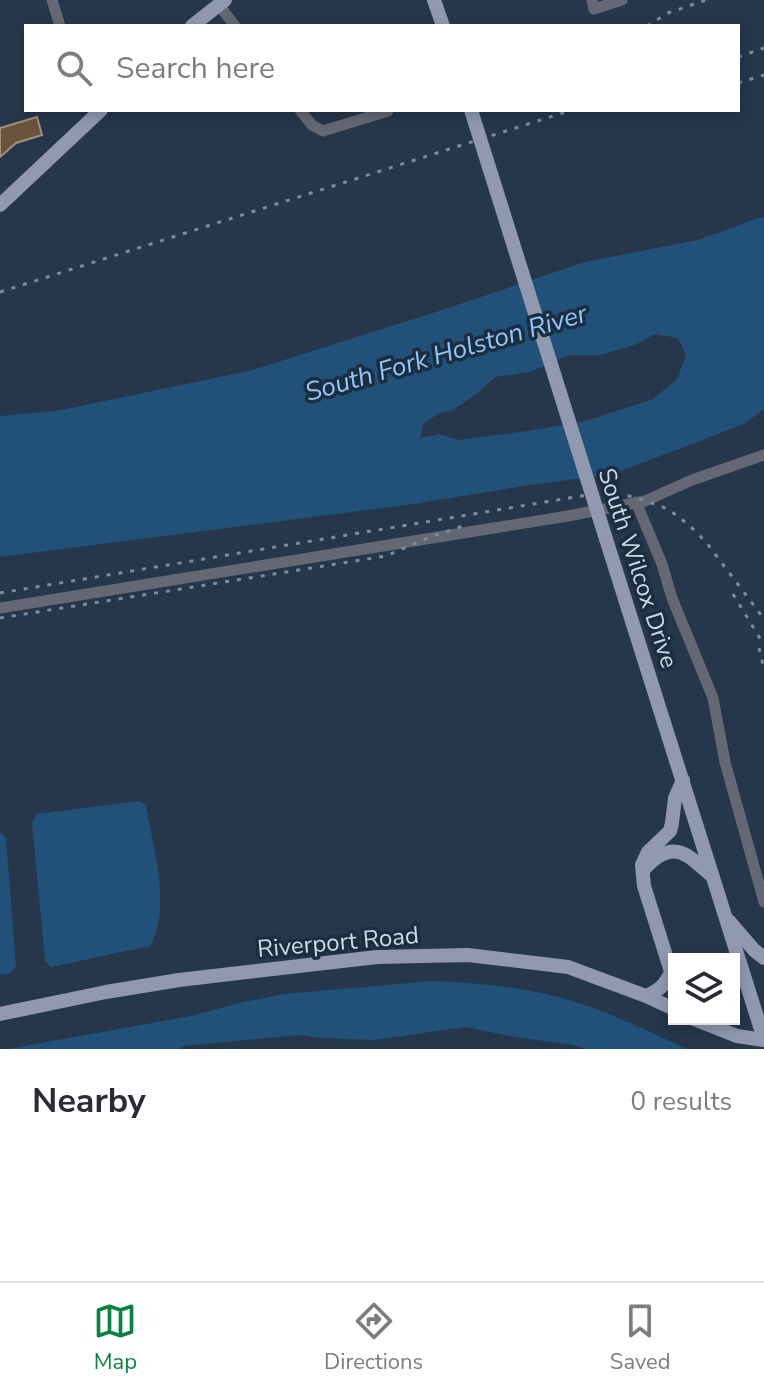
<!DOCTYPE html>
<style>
body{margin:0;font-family:"Nunito Sans",sans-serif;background:#f7f7f7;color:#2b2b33}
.controls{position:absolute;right:24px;bottom:24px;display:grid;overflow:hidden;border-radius:0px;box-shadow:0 4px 12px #0003}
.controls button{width:72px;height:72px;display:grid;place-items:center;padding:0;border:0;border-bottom:2px solid #e1e1e2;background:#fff;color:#2b2b33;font:40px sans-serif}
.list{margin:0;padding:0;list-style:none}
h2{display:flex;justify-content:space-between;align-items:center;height:104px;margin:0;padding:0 32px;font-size:34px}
h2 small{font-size:26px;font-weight:400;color:#7c7c81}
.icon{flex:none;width:44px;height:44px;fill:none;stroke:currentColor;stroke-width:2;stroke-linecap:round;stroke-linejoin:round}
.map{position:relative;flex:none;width:764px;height:1049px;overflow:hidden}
.search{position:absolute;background:#fff;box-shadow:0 4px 12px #0003;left:24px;right:24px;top:24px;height:88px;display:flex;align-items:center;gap:20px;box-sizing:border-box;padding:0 28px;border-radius:0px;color:#7c7c81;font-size:30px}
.sheet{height:232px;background:#fff}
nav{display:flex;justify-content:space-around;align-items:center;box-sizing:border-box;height:112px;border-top:2px solid #e1e1e2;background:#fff;font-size:22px;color:#7c7c81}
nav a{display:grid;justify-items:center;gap:4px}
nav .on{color:#0b8043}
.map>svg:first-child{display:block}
.water{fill:#215079;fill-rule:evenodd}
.building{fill:#68543f;stroke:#a68f79;stroke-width:2}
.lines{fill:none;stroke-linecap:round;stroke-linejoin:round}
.minor{stroke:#646874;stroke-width:11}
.major{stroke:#9099b0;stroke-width:14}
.rail{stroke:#7d8b9b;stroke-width:3;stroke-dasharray:4 8;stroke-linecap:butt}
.major-bridge{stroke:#9099b0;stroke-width:14}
.labels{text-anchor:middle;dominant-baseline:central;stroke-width:7;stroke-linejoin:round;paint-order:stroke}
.street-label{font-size:24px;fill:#ced9e6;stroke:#1c2d40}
.water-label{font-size:26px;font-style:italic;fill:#90c6fa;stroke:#1c2d40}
</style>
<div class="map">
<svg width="764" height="1049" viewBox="0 0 764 1049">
<rect width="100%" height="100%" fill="#26374b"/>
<path class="water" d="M764 216V409L744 424 613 474 530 485 407 505 0 557V416L56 411 249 371 439 311 585 262 698 240ZM655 334 678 338 686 355 677 379 653 399 586 421 528 431 457 440 440 434 420 438 423 424 438 414 453 410 475 395 495 377 530 372 568 355H600L632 346Z
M139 801 146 805C153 848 172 907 150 946L51 967 45 961 32 822 37 814Z
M0 832 6 838 16 966 9 974 0 975Z
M432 981C484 983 535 988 585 1005 620 1017 653 1034 687 1049H585L574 1045 515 1037 466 1027 374 1040 320 1038 299 1035 184 1046 179 1049H8L191 1016 239 1003 284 994Z"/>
<path class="building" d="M37 117 42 135 16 143 0 157V128Z"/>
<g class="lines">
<path class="minor" d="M52 0 60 26
M592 0 594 9 622 0
M219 5 235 26
M300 110 312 125 323 131 388 111
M636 502 662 564 672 598 713 698 725 762 764 902
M0 608 568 516 645 501 692 480 764 455"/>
<path class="major" d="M434 0 443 26
M192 26 225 0
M0 205 101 110
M606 539 764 1039
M645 868C674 837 688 855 713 877
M729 921 754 950 764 958
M674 981 644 886 642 865 648 852 670 831 672 823 675 798 683 780
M646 996C660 990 665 985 672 971
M0 1014 106 992 179 980 377 957 468 955 568 967 646 996 674 1009
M694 1019 737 1036 764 1040"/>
<path class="rail" d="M647 26 668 13 706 0
M738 57 764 48
M738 83 764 75
M0 292 572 110
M0 593 587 495 613 493 634 497 663 507 672 512 689 525 706 542 764 619
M733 594 764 645
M0 618 386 556 430 537 469 524
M759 648 764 669"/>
<path class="major-bridge" d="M471 110 606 539"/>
</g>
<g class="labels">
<g class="street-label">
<text transform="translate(638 568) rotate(72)">South Wilcox Drive</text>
<text transform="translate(338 942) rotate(-5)">Riverport Road</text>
</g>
<g class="water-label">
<text transform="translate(446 353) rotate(-16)">South Fork Holston River</text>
</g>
</g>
</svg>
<div class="controls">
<button><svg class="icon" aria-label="layers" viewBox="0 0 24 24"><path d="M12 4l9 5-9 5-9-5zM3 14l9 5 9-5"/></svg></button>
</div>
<div class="search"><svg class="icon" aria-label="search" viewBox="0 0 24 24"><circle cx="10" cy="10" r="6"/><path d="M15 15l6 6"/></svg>Search here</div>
</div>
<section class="sheet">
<h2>Nearby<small>0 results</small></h2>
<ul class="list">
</ul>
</section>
<nav>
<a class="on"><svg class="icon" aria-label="map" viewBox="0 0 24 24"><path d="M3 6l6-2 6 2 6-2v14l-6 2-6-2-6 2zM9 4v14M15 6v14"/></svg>Map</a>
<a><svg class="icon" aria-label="directions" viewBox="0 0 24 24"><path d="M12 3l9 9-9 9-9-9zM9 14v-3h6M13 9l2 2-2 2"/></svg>Directions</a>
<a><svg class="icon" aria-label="saved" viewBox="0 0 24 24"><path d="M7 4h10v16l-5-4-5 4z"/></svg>Saved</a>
</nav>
